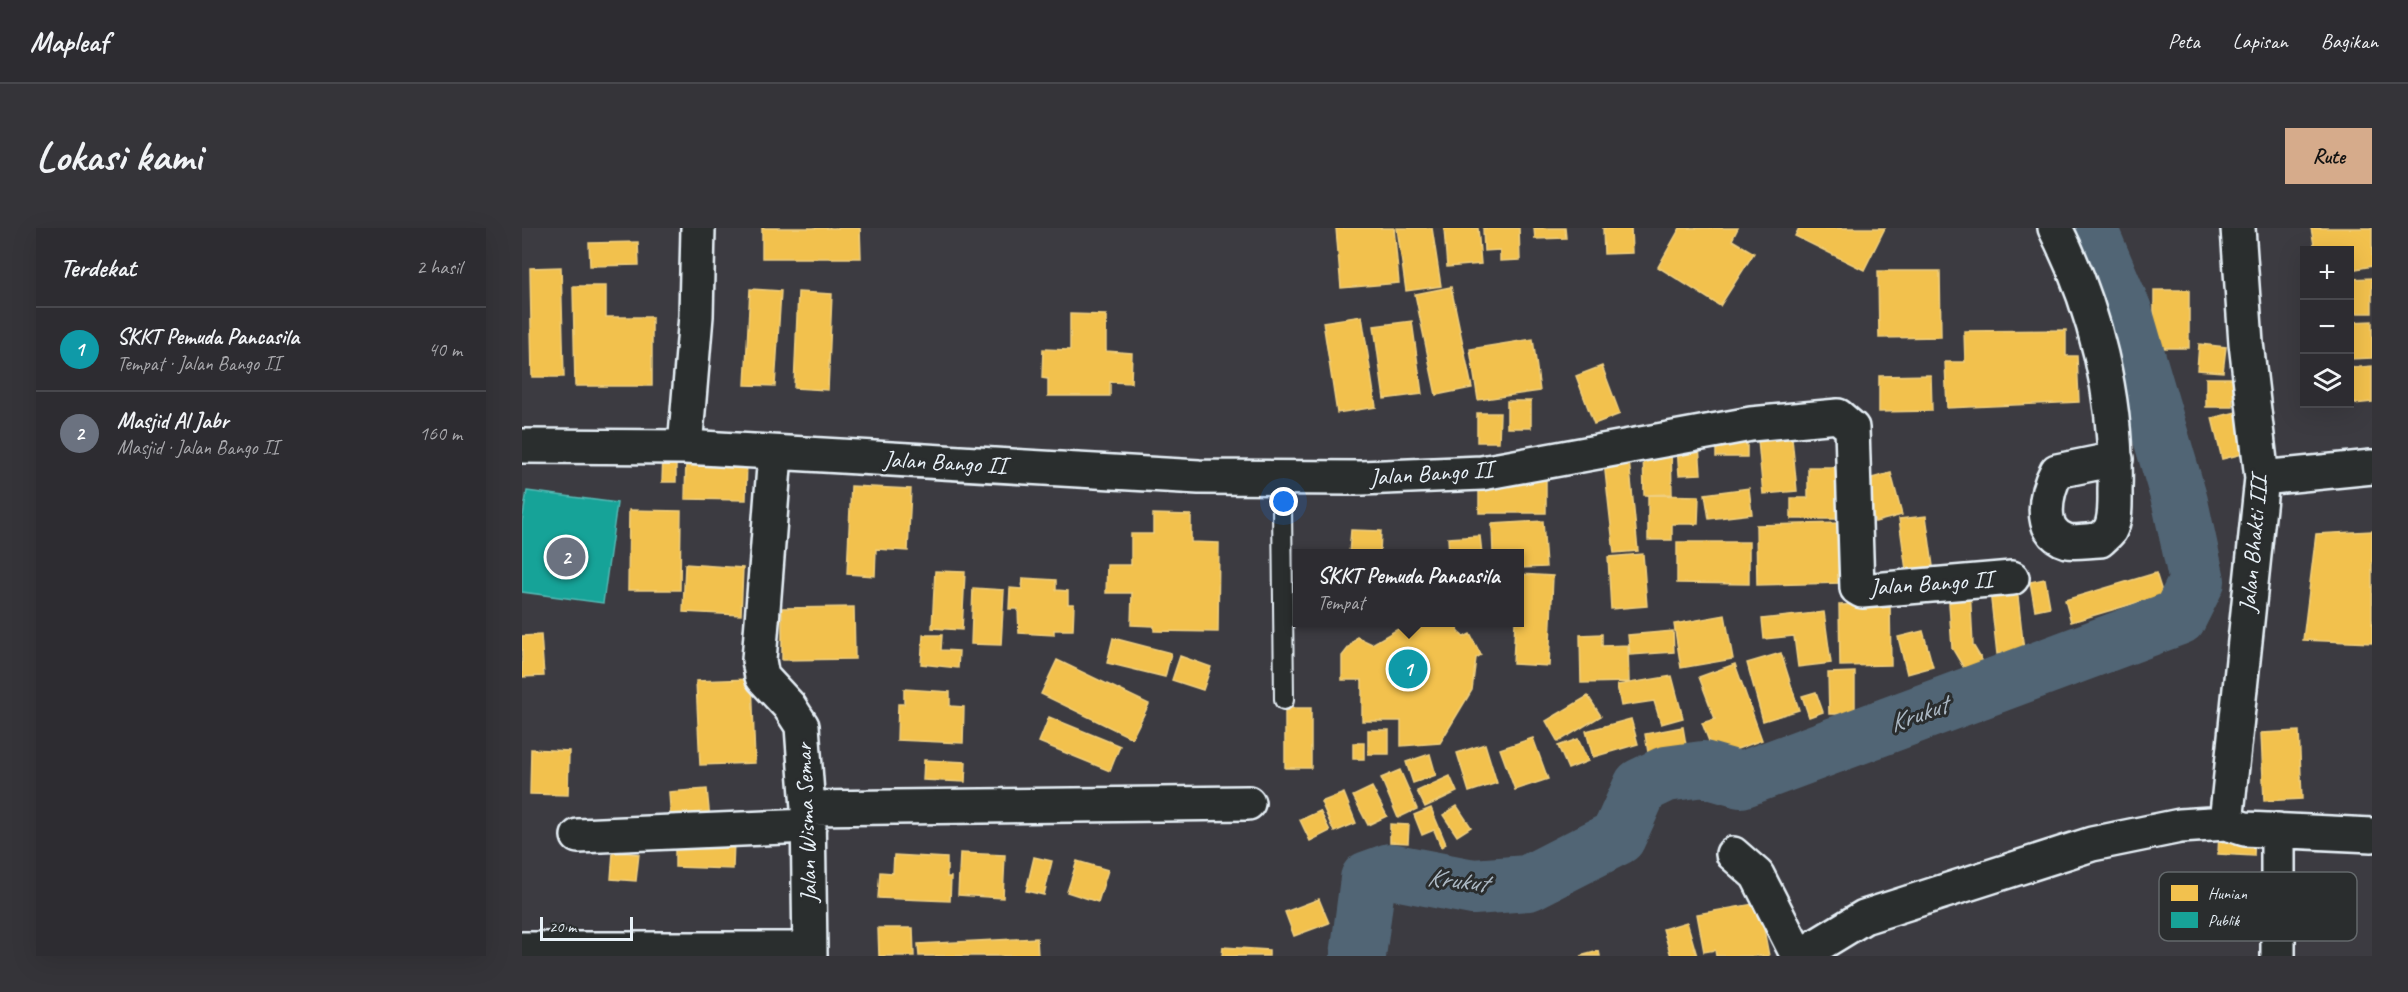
<!DOCTYPE html>
<html lang="id">
<meta charset="utf-8">
<style>
body{margin:0;font-family:Caveat,sans-serif;background:#353439;color:#f1f3f6}
.controls{position:absolute;right:18px;top:18px;display:grid;overflow:hidden;border-radius:0px;box-shadow:0 6px 24px #0002}
.controls button{width:54px;height:54px;display:grid;place-items:center;padding:0;border:0;border-bottom:2px solid #48484d;background:#2d2c31;color:#f1f3f6;font:30px sans-serif}
.scale{position:absolute;left:18px;bottom:15px;width:93px;box-sizing:border-box;padding-left:6px;border:3px solid #e8f1f8;border-top:0;font-size:16px;line-height:21px;white-space:nowrap;color:#e8f1f8;-webkit-text-stroke:4px #2a2d2e;paint-order:stroke}
.you{position:absolute;left:762px;top:274px;width:21px;height:21px;margin:-15px;border:4px solid #fff;border-radius:50%;background:#1a73e8;box-shadow:0 0 0 9px #1a73e833}
.badge{display:grid;place-items:center;width:39px;height:39px;border-radius:50%;background:#d6ab8b;color:#fff;font-size:20px;font-weight:700}
.pin{position:absolute;translate:-50% -50%;border:3px solid #fff;box-shadow:0 2px 6px #0006}
.popup{position:absolute;left:771px;top:321px;width:231px;height:78px;box-sizing:border-box;display:grid;place-content:center;border-radius:0px;background:#2d2c31;filter:drop-shadow(0 2px 4px #0005);font-size:20px;white-space:nowrap;color:#a7a7ab}
.popup b{font-size:22px;color:#f1f3f6}
.popup::after{content:'';position:absolute;left:50%;top:100%;margin-left:-12px;border:12px solid transparent;border-top-color:#2d2c31}
.list{margin:0;padding:0;list-style:none}
h2{display:flex;justify-content:space-between;align-items:center;height:78px;margin:0;padding:0 24px;font-size:26px}
h2 small{font-size:20px;font-weight:400;color:#a7a7ab}
.list li{display:grid;grid-template-columns:39px 1fr auto;gap:18px;align-items:center;box-sizing:border-box;height:84px;padding:0 24px;border-top:2px solid #48484d}
.list b{display:block;font-size:22px;white-space:nowrap}
.list p{margin:0;font-size:20px;white-space:nowrap;color:#a7a7ab}
.list em{font-size:20px;font-style:normal;color:#a7a7ab}
.icon{flex:none;width:33px;height:33px;fill:none;stroke:currentColor;stroke-width:2;stroke-linecap:round;stroke-linejoin:round}
.map{position:relative;flex:none;width:1850px;height:728px;overflow:hidden;border-radius:0px}
header{display:flex;align-items:center;gap:36px;box-sizing:border-box;height:84px;padding:0 30px;background:#2d2c31;border-bottom:2px solid #48484d}
header strong{font-size:28px}
nav{display:flex;gap:33px;margin-inline-start:auto;font-size:21px}
.intro{display:flex;align-items:center;justify-content:space-between;box-sizing:border-box;height:144px;padding:0 36px}
h1{margin:0;font-size:42px}
.button{padding:15px 27px;border-radius:0px;background:#d6ab8b;color:#111;font-size:21px;font-weight:700}
main{display:flex;gap:36px;padding:0 36px}
aside{flex:1;background:#2d2c31;border-radius:0px;box-shadow:0 6px 24px #0002}
.map>svg:first-child{display:block}
.homes{fill:#f2c14e;stroke:#efcf81;stroke-width:1.5}
.public{fill:#17a398;stroke:#56bab5;stroke-width:1.5}
.lines{fill:none;stroke-linecap:round;stroke-linejoin:round}
.river{stroke:#516575;stroke-width:56}
.service-casing{stroke:#e8f1f8;stroke-width:22}
.minor-casing{stroke:#e8f1f8;stroke-width:38}
.service{stroke:#2a2d2e;stroke-width:18}
.minor{stroke:#2a2d2e;stroke-width:33}
.labels{text-anchor:middle;dominant-baseline:central;stroke-width:6;stroke-linejoin:round;paint-order:stroke}
.street-label{font-size:24px;fill:#e8f1f8;stroke:#2a2d2e}
.water-label{font-size:26px;font-style:italic;fill:#acb9c4;stroke:#2a2d2e}
.key{fill:#2a2d2e;stroke:#63686b;stroke-width:1.5}
.key-label{font-size:16px;fill:#e8f1f8}
</style>
<header>
<strong>Mapleaf</strong>
<nav><a>Peta</a><a>Lapisan</a><a>Bagikan</a></nav>
</header>
<div class="intro"><h1>Lokasi kami</h1><a class="button">Rute</a></div>
<main>
<aside>
<h2>Terdekat<small>2 hasil</small></h2>
<ul class="list">
<li><span class="badge" style="background:#0f9aa8">1</span><div><b>SKKT Pemuda Pancasila</b><p>Tempat · Jalan Bango II</p></div><em>40 m</em></li>
<li><span class="badge" style="background:#6b7280">2</span><div><b>Masjid Al Jabr</b><p>Masjid · Jalan Bango II</p></div><em>160 m</em></li>
</ul>
</aside>
<div class="map">
<svg width="1850" height="728" viewBox="0 0 1850 728">
<rect width="100%" height="100%" fill="#3c3b41"/>
<filter id="ink" filterUnits="userSpaceOnUse"><feTurbulence type="fractalNoise" baseFrequency=".0167" numOctaves="2"/><feDisplacementMap in="SourceGraphic" scale="12" xChannelSelector="R" yChannelSelector="G"/><feConvolveMatrix kernelMatrix="1 2 1 2 8 2 1 2 1" color-interpolation-filters="sRGB"/></filter>
<g filter="url(#ink)">
<path class="homes" d="M240 0H338L339 30H240Z
M814 0H872L877 55 819 60Z
M875 0H910L919 58 884 63Z
M922 0H956L959 36 925 39Z
M961 0H997L998 32 978 33V22L962 23Z
M1012 0H1043L1044 10 1013 11Z
M1081 0H1109L1110 25 1082 26Z
M1158 0H1216L1210 12 1232 25 1198 78 1136 39Z
M1277 0H1363L1342 42 1273 8Z
M1789 0H1850V38L1828 42V22H1793Z
M116 14 117 37 68 38 67 15Z
M39 39 42 149H10L8 40Z
M1356 43H1418L1419 109 1357 110Z
M1850 50V85H1828V51Z
M51 58H84V89H130V158H53Z
M929 59 950 160 914 167 893 66Z
M228 61 259 63 253 158 223 157Z
M1632 62H1667V120H1632Z
M276 64 310 66 306 162 272 160Z
M548 86 584 87V123L610 125 609 155 588 154V168H526V151L520 150 521 121 548 122Z
M840 88 854 179 815 185 801 94Z
M890 93 900 166 862 171 852 98Z
M1850 93V130L1828 131V94Z
M1544 102V128H1555L1557 174 1425 180 1423 134H1443L1442 103Z
M1011 111 1018 163 956 172 948 121Z
M1677 116 1704 119 1701 144 1675 142Z
M1080 138 1098 186 1072 196 1054 148Z
M1850 138V174L1822 177 1828 176V140Z
M1409 147 1410 183 1357 184V148Z
M1684 150H1711V179H1684Z
M985 173H1009V200H985Z
M1723 182 1733 223 1700 231 1690 190Z
M955 185H978L977 214H955Z
M1270 210 1275 263 1241 266 1236 212Z
M1194 211H1225V229H1194Z
M1149 216 1150 266 1122 267 1121 217Z
M1177 217 1179 246 1157 247 1155 218Z
M141 226 154 227V254H140Z
M164 229 225 230 224 272 163 271Z
M1107 232 1116 323 1092 325 1082 234Z
M1286 239H1319V291H1269V270H1286Z
M1369 245 1380 287 1353 294 1342 252Z
M957 249H1024V285H957Z
M329 258 389 261 386 323 354 321 353 348 325 346Z
M1227 260 1230 286 1187 291 1183 266Z
M1126 267 1177 268 1176 296H1150V312H1126Z
M107 282 159 283 158 362H106Z
M631 286 669 287V314L697 315 696 404 632 403V398L609 397 610 365H584L585 337H609V306H631Z
M1404 288 1411 338 1384 342 1377 291Z
M1021 293 1024 339 997 340V326H971L970 296Z
M1318 295 1319 355 1235 357 1234 297Z
M829 302 859 303 858 326H827Z
M1850 303V415L1781 412 1794 306Z
M958 308 960 326H927L926 310Z
M1155 314H1227V356L1155 355Z
M1121 326 1125 378 1089 381 1086 329Z
M163 336 221 340 219 387 161 384Z
M413 343 443 344 440 402 410 400Z
M1634 345 1641 367 1549 394 1543 372Z
M997 346 1031 348 1027 438 991 436 993 394H997Z
M501 350 534 352V362L546 363V376H552L551 402H532V407L497 405 496 381H487L488 360 500 361Z
M1523 351 1528 379 1513 382 1508 354Z
M451 360 482 362 479 417 449 416Z
M1448 360 1451 417 1466 442 1449 452 1430 420 1426 361Z
M1495 360 1502 423 1475 426 1468 363Z
M1368 376 1369 437 1318 438 1317 377Z
M332 379 333 431 260 432V380Z
M1302 384 1309 435 1276 439 1272 408 1242 411 1240 391Z
M1203 387 1211 431 1159 440 1152 396Z
M878 394H936V404L942 409 948 406 959 427 954 430 950 462 918 515 879 518V493H840V452H820V428L835 409 850 416 878 400Z
M1151 403 1152 424 1108 427 1106 407Z
M1401 403 1411 439 1385 446 1376 409Z
M1080 406V418L1106 417 1107 454 1059 455 1058 407Z
M19 407 22 448 0 449V408Z
M401 407H420L419 422 437 423 436 440 399 436Z
M591 410 649 425 643 449 585 435Z
M1259 425 1277 482 1241 493 1225 435Z
M658 428 689 439 681 462 650 452Z
M535 432 627 476 610 510 519 466Z
M1213 436 1240 512 1193 529 1180 495 1193 491 1177 449Z
M1333 444V486H1307L1306 445Z
M1150 448 1161 490 1139 496 1132 473 1099 478 1095 457Z
M230 451 233 535 178 537 174 453Z
M382 461 428 464V478L442 479 441 515 375 512 376 476H382Z
M1294 464 1301 484 1287 489 1280 468Z
M1066 468 1079 488 1036 514 1024 493Z
M763 480H789V540H763Z
M527 489 598 518 588 543 517 514Z
M1109 491 1116 516 1071 529 1064 503Z
M1161 499 1165 523 1127 530 1123 506Z
M846 502H867V526H846Z
M1777 503 1780 571 1742 573 1739 505Z
M1011 510 1026 551 993 562 978 521Z
M1056 511 1066 533 1046 541 1036 518Z
M831 515H842V531H831Z
M963 516 975 555 947 564 935 525Z
M9 521 47 523 46 567 8 566Z
M908 526 914 547 891 555 884 534Z
M402 532 444 534 443 554 401 552Z
M878 542 895 581 876 590 859 550Z
M928 548 935 564 903 579 895 563Z
M850 559 865 588 846 597 831 568Z
M185 561 188 592 149 595 147 564Z
M822 565 834 595 812 604 799 574Z
M935 578 949 599 935 608 921 587Z
M909 580 924 616 919 619 912 602 900 607 892 587Z
M798 583 808 603 788 613 778 592Z
M868 596 887 597 886 615 868 614Z
M1697 604 1733 606 1732 628 1696 626Z
M153 610 212 611 211 641 153 639Z
M91 624 117 626 114 653 89 651Z
M438 625 483 627 481 670 436 667Z
M372 627 425 630V649H429L428 673 356 670 358 644 371 645Z
M512 629 530 633 522 667 504 663Z
M555 633 586 642 576 674 545 664Z
M797 671 807 695 772 708 763 684Z
M1237 675 1247 728H1194L1193 722 1182 724 1175 686Z
M1165 694 1175 728H1149L1141 701Z
M356 700H391L392 728H357Z
M515 710 516 728H397L396 716Z
M701 719 747 722V728H700Z
M1077 723 1078 728H1058Z"/>
<path class="public" d="M5 263 95 275 81 375 0 364V294Z"/>
<g class="lines">
<path class="river" d="M836 728 846 651 868 643 951 659 1006 655 1096 609 1119 558 1144 546 1181 541 1219 552 1657 389 1675 353 1658 274 1602 83 1569 5 1562 0"/>
<defs>
<path id="service" d="M762 472 760 278 763 248"/>
<path id="minor" d="M1533 0C1573 79 1596 173 1593 262 1593 274 1594 291 1588 302 1585 306 1581 309 1578 312 1568 312 1554 315 1545 313 1514 304 1524 263 1535 243L1594 231
M0 218 163 219 677 249 839 250 960 245 1229 196 1316 188 1330 200 1335 360 1340 363 1490 350
M163 219 174 88 176 0
M253 226 237 432 240 449 267 478 280 498 286 580 288 728
M1740 250 1850 239
M286 580 726 575
M1704 595 1740 250 1724 115 1716 0
M1756 602V728
M56 608 287 598
M1211 626 1235 647 1272 720 1286 723 1342 689 1570 616 1658 598 1704 595 1723 601 1850 607
M0 721H288"/>
</defs>
<use href="#service" class="service-casing"/>
<use href="#minor" class="minor-casing"/>
<use href="#service" class="service"/>
<use href="#minor" class="minor"/>
</g>
</g>
<g class="labels">
<g class="street-label">
<text transform="translate(423 234) rotate(3)">Jalan Bango II</text>
<text transform="translate(909 245) rotate(-4)">Jalan Bango II</text>
<text transform="translate(1731 316) rotate(-85)">Jalan Bhakti III</text>
<text transform="translate(1409 355) rotate(-4)">Jalan Bango II</text>
<text transform="translate(284 595) rotate(-92)">Jalan Wisma Semar</text>
</g>
<g class="water-label">
<text transform="translate(1396 486) rotate(-20)">Krukut</text>
<text transform="translate(935 652) rotate(6)">Krukut</text>
</g>
</g>
<rect x="1637" y="644" width="198" height="69" rx="9" class="key"/>
<rect x="1649" y="657" width="27" height="16" fill="#f2c14e"/>
<rect x="1649" y="684" width="27" height="16" fill="#17a398"/>
<g class="key-label">
<text x="1686" y="671">Hunian</text>
<text x="1686" y="698">Publik</text>
</g>
</svg>
<div class="controls">
<button>+</button>
<button>−</button>
<button><svg class="icon" aria-label="layers" viewBox="0 0 24 24"><path d="M12 4l9 5-9 5-9-5zM3 14l9 5 9-5"/></svg></button>
</div>
<div class="scale">20 m</div>
<div class="you"></div>
<div class="pin badge" style="left:886px;top:441px;background:#0f9aa8">1</div>
<div class="popup"><b>SKKT Pemuda Pancasila</b>Tempat</div>
<div class="pin badge" style="left:44px;top:329px;background:#6b7280">2</div>
</div>
</main>
